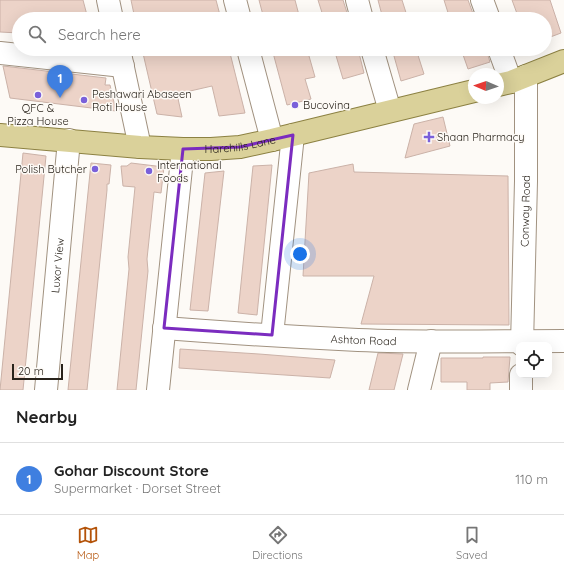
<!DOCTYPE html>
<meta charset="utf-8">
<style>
body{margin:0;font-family:Quicksand,sans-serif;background:#f6f6f6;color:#222}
.controls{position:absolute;right:12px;bottom:12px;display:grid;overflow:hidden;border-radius:8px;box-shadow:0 4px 16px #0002}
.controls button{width:36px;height:36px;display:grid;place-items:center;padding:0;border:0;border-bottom:1px solid #e0e0e0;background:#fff;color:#222;font:20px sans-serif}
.compass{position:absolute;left:468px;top:68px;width:36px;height:36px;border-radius:50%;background:#fff;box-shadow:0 4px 16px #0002;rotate:272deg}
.scale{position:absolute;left:12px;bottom:10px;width:51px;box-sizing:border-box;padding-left:4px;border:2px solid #29231b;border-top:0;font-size:11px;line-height:14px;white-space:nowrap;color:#29231b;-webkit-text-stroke:3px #fdfaf6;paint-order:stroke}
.you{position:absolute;left:300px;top:254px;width:14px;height:14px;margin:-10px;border:3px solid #fff;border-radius:50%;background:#1a73e8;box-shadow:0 0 0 6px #1a73e833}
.badge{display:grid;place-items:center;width:26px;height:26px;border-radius:50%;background:#b45309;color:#fff;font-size:13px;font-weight:700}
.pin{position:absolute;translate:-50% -33px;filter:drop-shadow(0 1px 2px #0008)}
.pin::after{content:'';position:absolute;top:21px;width:14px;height:12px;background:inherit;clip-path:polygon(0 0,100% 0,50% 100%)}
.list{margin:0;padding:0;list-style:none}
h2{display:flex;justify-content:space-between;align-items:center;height:52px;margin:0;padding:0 16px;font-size:17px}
h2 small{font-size:13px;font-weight:400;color:#767676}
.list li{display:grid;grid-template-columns:26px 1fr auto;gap:12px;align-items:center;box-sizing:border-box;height:72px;padding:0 16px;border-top:1px solid #e0e0e0}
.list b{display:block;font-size:15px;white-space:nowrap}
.list p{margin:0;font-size:13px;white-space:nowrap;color:#767676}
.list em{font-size:13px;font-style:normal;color:#767676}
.icon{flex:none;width:22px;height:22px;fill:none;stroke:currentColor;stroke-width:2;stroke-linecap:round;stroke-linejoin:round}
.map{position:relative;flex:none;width:564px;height:390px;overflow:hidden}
.search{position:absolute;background:#fff;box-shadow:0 4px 16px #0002;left:12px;right:12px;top:12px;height:44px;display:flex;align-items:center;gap:10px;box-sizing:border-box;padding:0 14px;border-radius:22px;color:#767676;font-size:15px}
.sheet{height:124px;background:#fff}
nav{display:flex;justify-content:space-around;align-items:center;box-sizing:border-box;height:56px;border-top:1px solid #e0e0e0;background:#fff;font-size:11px;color:#767676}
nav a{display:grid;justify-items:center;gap:2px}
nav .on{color:#b45309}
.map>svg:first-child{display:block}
.building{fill:#ecd3c8;stroke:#cbb2a8}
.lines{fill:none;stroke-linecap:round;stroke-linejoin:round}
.minor-casing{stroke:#a19280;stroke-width:24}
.major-casing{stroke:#8c8142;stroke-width:24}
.minor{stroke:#fff;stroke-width:22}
.major{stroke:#dad19a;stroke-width:22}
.marked{fill:none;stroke:#7b2cbf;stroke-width:3;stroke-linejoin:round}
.poi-dot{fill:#7a60da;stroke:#fdfaf6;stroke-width:1.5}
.labels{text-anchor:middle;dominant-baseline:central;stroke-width:3;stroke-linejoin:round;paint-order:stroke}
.poi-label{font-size:11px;fill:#29231b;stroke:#fdfaf6;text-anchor:start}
.street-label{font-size:11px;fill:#29231b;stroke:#fdfaf6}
</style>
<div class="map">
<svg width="564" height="390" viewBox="0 0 564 390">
<rect width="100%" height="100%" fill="#fdfaf6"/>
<path class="building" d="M0 0H83L88 19H19V33L0 32Z
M131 0H216L221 19H135Z
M259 0H295L300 19H264Z
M318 0H343L349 19H324Z
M378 0H402L408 19H383Z
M444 0H468L475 19H450Z
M512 0H550L561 33 545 39V19H519Z
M142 49H167L168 53 187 49H229L245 113 219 116 212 86 177 94 182 117 157 114Z
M272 49H307L315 77 305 79 311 99 287 105Z
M334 49H358L364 73 343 79Z
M392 49H416L424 74 401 81Z
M461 49H486L490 62 468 69Z
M3 66 106 78 105 85H110L116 111 10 98Z
M443 117 450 146 405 158 414 124Z
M23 153 46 156 42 197 23 390H0Z
M91 163 111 165 109 184H107V190L87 390H68Z
M131 163 164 167 161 193 154 192 147 259 148 271 136 390H117L129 269 128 257 135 187 123 186 121 166H127Z
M353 164 354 172 508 176 509 325 361 324 374 276H303L309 173Z
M272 165 257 315 238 313 253 166Z
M224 171 208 311 190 310 205 173Z
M180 349 259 354 335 360 330 378 179 368Z
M378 353 403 354 394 390H369Z
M483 357H510L508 382 490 383V390H467V382H441V358H483Z"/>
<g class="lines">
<defs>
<g id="minor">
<path d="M108 0 112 19"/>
<path d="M235 0 240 19"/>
<path d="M357 0 362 19"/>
<path d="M482 0 489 19"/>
<path d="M119 49 140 147"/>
<path d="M248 49 272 140"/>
<path d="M372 49 390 111"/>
<path d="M499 49 511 82"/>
<path d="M0 53 123 66"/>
<path id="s1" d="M164 328C229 333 293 337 358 340 427 343 495 341 564 341"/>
<path d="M272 335 293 135"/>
<path id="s2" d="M522 345 526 181V76"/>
<path id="s3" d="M46 390 69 140"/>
<path d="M158 390 183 149"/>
<path d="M419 390 431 341"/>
<path d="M521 390V375"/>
</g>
<g id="major">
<path d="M498 85 511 82 564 61"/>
<path id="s4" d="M0 135 140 147 183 149H211L240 147 272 140 474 91"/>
</g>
</defs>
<use href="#minor" class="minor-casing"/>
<use href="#major" class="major-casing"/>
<use href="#minor" class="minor"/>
<use href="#major" class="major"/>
</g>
<path class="marked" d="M293 135 272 335 164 328 183 149 240 147Z"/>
<g class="poi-dot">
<circle cx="38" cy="95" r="4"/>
<circle cx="84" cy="100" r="4"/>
<circle cx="295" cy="105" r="4"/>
<path d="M427 131h4v4h4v4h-4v4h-4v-4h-4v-4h4z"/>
<circle cx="95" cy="169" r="4"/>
<circle cx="149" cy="171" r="4"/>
</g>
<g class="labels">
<g class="poi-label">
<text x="92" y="94">Peshawari Abaseen<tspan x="92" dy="13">Roti House</tspan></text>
<text x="303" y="105">Bucovina</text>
<text x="38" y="108" text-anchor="middle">QFC &amp;<tspan x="38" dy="13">Pizza House</tspan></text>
<text x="437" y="137">Shaan Pharmacy</text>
<text x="157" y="165">International<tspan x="157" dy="13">Foods</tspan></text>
<text x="87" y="169" text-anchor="end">Polish Butcher</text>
</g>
<g class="street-label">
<text stroke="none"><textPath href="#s4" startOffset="241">Harehills Lane</textPath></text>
<text stroke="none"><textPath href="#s2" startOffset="134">Conway Road</textPath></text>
<text stroke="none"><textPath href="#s3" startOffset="125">Luxor View</textPath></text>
<text stroke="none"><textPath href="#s1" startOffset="200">Ashton Road</textPath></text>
</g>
</g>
</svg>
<div class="controls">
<button><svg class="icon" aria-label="locate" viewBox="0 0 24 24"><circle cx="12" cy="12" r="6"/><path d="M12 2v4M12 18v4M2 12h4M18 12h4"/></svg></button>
</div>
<svg class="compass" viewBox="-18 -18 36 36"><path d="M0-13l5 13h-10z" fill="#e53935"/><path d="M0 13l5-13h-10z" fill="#767676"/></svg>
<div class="scale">20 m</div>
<div class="you"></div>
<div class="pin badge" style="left:60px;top:98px;background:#3f7fe0">1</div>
<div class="search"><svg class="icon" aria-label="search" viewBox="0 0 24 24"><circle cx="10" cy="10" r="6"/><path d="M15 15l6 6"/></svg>Search here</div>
</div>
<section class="sheet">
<h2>Nearby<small></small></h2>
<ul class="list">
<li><span class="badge" style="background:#3f7fe0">1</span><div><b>Gohar Discount Store</b><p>Supermarket · Dorset Street</p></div><em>110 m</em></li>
</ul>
</section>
<nav>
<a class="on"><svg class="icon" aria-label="map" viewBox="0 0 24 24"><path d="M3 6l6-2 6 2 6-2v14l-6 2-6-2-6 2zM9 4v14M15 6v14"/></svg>Map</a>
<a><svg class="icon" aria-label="directions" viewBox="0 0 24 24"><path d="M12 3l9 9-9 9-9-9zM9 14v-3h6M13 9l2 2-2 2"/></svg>Directions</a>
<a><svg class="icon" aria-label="saved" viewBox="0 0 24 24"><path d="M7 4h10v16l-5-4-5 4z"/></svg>Saved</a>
</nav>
